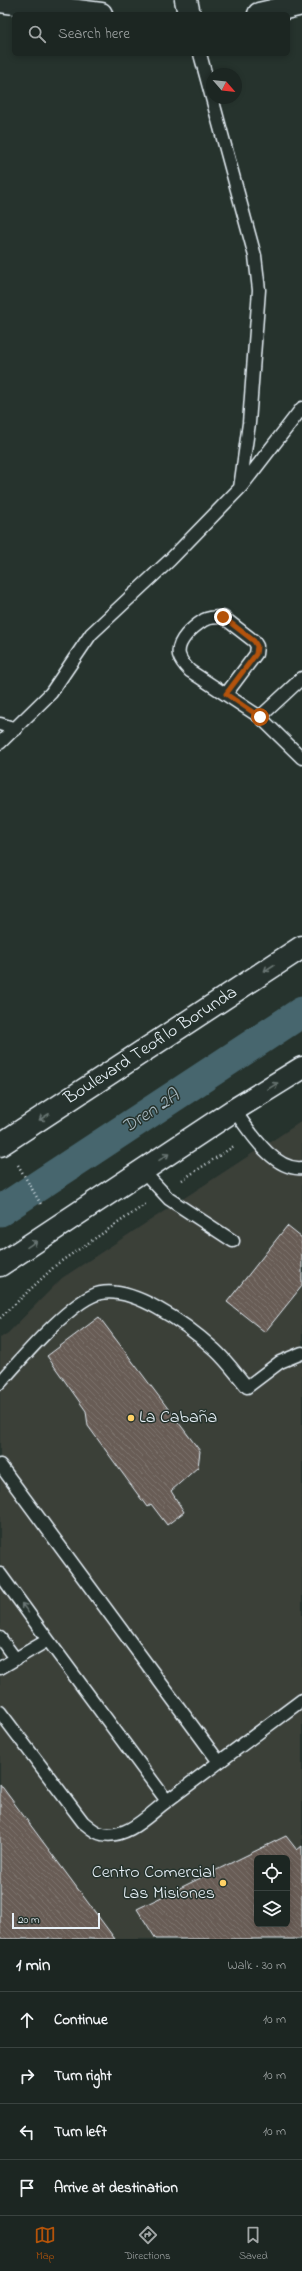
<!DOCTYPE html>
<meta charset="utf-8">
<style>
body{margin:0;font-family:"Indie Flower",sans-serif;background:#252e2a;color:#f1f3f6}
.controls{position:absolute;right:12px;bottom:12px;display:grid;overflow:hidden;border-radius:6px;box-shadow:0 2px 6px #0003}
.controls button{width:36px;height:36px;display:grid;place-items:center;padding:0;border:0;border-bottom:1px solid #3a4340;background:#1c2622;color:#f1f3f6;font:20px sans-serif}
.compass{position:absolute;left:206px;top:68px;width:36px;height:36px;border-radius:50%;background:#1c2622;box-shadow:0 2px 6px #0003;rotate:118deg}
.scale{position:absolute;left:12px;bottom:10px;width:88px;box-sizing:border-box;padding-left:4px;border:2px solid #e8f1f8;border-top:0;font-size:11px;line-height:14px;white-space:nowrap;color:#e8f1f8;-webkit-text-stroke:3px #26332d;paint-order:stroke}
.stop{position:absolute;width:12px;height:12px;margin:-9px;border:3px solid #b45309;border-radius:50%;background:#fff}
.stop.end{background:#b45309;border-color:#fff;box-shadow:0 1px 4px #0008}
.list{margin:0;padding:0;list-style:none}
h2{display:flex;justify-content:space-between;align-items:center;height:52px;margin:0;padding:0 16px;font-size:17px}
h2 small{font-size:13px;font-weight:400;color:#a0a5a5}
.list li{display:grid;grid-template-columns:26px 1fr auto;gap:12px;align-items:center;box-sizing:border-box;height:56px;padding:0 16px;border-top:1px solid #3a4340}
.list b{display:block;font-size:15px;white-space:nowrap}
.list em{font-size:13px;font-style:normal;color:#a0a5a5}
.icon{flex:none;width:22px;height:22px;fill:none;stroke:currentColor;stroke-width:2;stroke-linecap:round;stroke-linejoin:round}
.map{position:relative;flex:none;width:302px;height:1939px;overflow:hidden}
.search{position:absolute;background:#1c2622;box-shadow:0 2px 6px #0003;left:12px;right:12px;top:12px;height:44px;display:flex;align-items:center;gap:10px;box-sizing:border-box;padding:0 14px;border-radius:6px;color:#a0a5a5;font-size:15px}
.sheet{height:276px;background:#1c2622}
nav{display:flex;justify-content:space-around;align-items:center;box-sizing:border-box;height:56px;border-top:1px solid #3a4340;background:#1c2622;font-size:11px;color:#a0a5a5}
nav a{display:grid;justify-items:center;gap:2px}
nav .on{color:#b45309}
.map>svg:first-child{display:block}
.built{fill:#3a3f39;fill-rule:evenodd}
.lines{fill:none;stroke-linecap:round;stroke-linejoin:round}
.canal{stroke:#47666e;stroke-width:31}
.building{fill:url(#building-back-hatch);stroke:#e8f1f8;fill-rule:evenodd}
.lane-casing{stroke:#e8f1f8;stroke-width:15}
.street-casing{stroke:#e8f1f8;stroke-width:25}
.secondary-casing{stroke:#e8f1f8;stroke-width:25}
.path{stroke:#e8f1f8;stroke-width:2.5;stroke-dasharray:1 3;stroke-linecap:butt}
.lane{stroke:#26332d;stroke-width:12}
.street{stroke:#26332d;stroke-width:22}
.secondary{stroke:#26332d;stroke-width:22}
.oneway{stroke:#6a7674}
.route{stroke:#b45309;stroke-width:5}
.poi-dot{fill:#ffd166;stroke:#26332d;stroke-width:1.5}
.labels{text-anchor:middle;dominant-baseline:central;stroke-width:3;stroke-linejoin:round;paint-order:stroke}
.street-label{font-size:18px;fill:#e8f1f8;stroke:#26332d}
.poi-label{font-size:18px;fill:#e8f1f8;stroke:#26332d;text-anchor:start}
.water-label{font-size:19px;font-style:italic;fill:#a8b9c1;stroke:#26332d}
</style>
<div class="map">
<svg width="302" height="1939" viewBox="0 0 302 1939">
<defs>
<pattern id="building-back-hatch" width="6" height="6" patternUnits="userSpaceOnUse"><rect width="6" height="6" fill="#675c55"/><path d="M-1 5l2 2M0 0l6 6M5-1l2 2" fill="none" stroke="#7d746e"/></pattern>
</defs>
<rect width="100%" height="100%" fill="#26332d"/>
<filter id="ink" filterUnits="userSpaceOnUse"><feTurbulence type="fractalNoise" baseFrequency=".025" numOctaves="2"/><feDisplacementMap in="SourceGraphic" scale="8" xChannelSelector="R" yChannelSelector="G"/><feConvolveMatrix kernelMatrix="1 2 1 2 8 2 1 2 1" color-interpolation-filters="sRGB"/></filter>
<g filter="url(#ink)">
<path class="built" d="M302 1121V1939H0V1338L8 1333 62 1278ZM257 1858H287V1924H257Z"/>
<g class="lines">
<path class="canal" d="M0 1211 302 1012"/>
</g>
<path class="building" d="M287 1226 302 1238V1286L265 1332 227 1302Z
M99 1317 200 1451 198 1467 171 1491 184 1512 167 1525 151 1504 147 1507 88 1426 86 1411 47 1356Z
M0 1784 115 1939H0Z
M286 1836 297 1850 302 1846V1939H156L137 1909ZM257 1858H287V1924H257Z"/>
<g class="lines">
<defs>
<path id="lane" d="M200 54 212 98
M241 487 302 408
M226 694 256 654 257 646 254 641 223 617C216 617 209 617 204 620 193 627 176 641 179 655 181 662 186 667 190 671L260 717 302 758
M260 717 302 678
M0 724 16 729
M0 743 51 693 91 634 170 560 240 488 249 423 259 290 255 256 212 98
M234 1110C249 1130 273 1171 302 1168
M143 1171 169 1199 233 1241
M0 1383C21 1359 64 1309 92 1296 127 1279 190 1327 215 1350 227 1361 237 1375 247 1387L280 1362 302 1353
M0 1465 219 1762
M0 1574 48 1640
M0 1638 14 1657
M0 1668 48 1640 167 1801 302 1700
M0 1712 83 1822C88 1826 95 1833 102 1834 128 1839 148 1815 167 1801"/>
<path id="street" d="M186 0 189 14
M0 1 101 14
M259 14 302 4"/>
<path id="secondary" d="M0 1145 302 947
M0 1265 234 1110 302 1068"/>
</defs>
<use href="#lane" class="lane-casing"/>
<use href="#street" class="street-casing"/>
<use href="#secondary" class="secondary-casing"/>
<path class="path" d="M18 1165 42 1206
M182 1180 234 1146
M0 1318 57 1264 146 1204"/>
<use href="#lane" class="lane"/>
<use href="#street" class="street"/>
<use href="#secondary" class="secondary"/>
</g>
<defs><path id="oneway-shaft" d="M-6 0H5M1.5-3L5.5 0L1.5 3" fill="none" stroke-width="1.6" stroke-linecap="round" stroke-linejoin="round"/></defs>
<g class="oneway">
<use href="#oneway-shaft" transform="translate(269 968) rotate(147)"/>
<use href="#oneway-shaft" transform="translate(273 1086) rotate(-32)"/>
<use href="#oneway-shaft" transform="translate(44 1117) rotate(147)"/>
<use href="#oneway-shaft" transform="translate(164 1157) rotate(-34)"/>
<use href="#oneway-shaft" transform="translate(32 1244) rotate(-34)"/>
<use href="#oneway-shaft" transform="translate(25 1608) rotate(-126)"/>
</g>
</g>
<g class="lines" filter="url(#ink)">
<path class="route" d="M223 617 254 641 257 646 256 654 226 694 260 717"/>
</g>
<g class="poi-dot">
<circle cx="131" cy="1418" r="4"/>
<circle cx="223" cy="1883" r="4"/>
</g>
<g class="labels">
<g class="street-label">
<text transform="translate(151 1046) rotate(-33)">Boulevard Teofilo Borunda</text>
</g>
<g class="poi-label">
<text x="139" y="1418">La Cabaña</text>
<text x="215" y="1873" text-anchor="end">Centro Comercial<tspan x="215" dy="21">Las Misiones</tspan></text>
</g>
<g class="water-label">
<text transform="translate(151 1112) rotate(-33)">Dren 2A</text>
</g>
</g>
</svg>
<div class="controls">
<button><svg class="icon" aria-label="locate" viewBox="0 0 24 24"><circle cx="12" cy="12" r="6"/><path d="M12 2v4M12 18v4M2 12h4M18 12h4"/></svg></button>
<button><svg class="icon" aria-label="layers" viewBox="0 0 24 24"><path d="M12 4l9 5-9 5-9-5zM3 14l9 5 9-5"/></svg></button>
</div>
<svg class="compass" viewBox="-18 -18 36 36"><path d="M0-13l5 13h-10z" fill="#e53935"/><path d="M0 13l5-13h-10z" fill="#a0a5a5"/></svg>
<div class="scale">20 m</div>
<div class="stop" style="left:260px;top:717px"></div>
<div class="stop end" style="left:223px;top:617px"></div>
<div class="search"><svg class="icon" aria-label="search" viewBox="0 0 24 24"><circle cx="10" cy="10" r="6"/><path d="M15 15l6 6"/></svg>Search here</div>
</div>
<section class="sheet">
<h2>1 min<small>Walk · 30 m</small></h2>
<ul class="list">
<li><svg class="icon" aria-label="ahead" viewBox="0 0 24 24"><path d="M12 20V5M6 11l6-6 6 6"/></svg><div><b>Continue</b></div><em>10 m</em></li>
<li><svg class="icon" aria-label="right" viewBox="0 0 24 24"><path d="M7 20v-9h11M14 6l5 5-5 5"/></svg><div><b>Turn right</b></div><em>10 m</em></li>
<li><svg class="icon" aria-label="left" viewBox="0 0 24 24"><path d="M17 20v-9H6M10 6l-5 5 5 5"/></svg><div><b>Turn left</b></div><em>10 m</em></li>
<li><svg class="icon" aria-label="arrive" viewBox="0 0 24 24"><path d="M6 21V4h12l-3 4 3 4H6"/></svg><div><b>Arrive at destination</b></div></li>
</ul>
</section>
<nav>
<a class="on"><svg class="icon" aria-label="map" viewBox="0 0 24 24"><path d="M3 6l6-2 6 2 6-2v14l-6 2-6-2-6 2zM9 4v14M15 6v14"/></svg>Map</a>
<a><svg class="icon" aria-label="directions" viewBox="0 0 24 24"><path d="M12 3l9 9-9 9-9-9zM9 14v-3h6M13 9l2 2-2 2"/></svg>Directions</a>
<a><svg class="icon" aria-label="saved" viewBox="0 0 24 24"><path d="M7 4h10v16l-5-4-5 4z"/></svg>Saved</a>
</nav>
